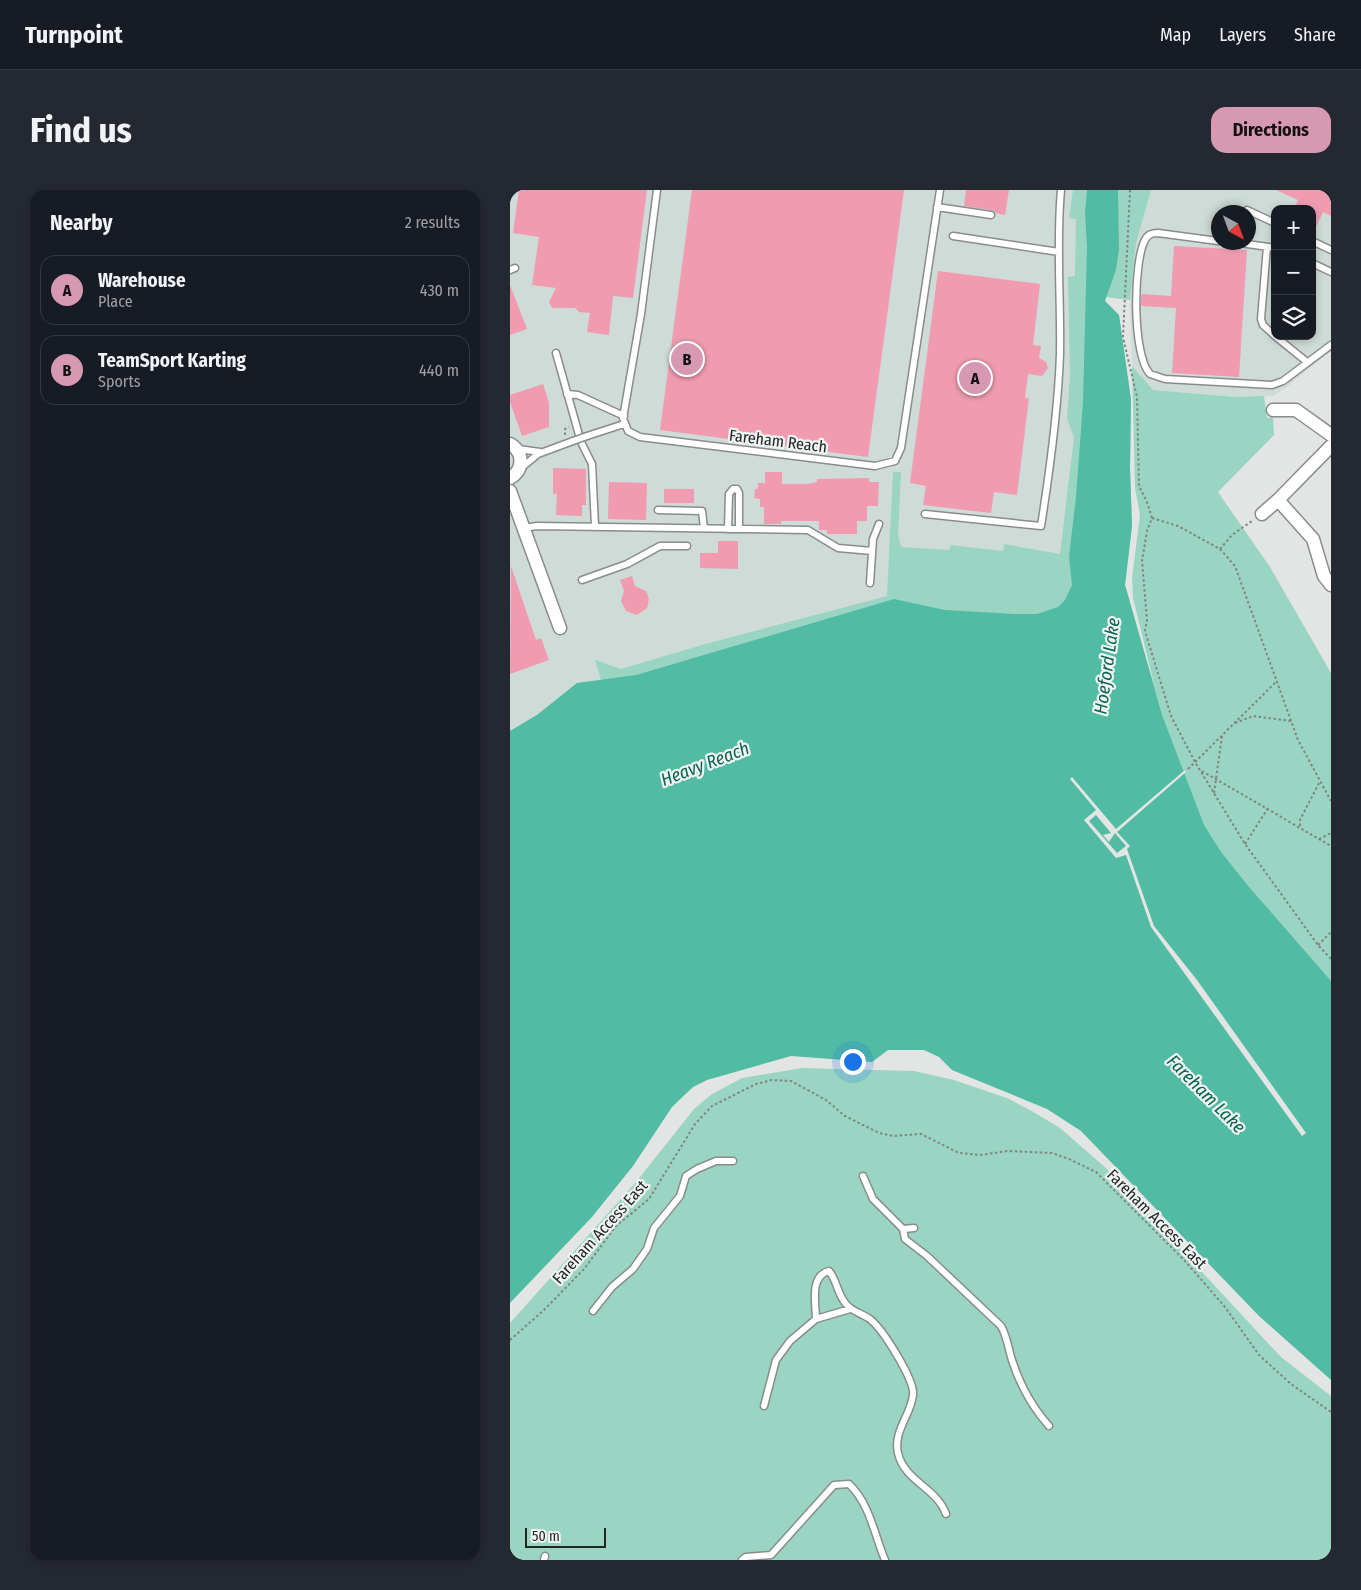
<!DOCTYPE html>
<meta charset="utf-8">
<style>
body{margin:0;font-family:"Fira Sans Condensed",sans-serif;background:#242831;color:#f1f3f6}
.controls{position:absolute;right:15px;top:15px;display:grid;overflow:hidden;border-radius:10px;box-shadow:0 2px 8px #0003}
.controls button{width:45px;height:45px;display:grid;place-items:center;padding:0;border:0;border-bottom:1px solid #363941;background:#171b24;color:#f1f3f6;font:25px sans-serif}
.compass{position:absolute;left:701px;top:15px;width:45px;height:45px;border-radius:50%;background:#171b24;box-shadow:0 2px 8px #0003;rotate:139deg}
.scale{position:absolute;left:15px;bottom:12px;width:81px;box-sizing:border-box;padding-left:5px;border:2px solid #232524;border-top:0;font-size:14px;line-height:18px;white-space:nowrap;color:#232524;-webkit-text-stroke:4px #eff3f1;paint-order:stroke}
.you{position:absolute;left:342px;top:871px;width:18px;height:18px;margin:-12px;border:4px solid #fff;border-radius:50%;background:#1a73e8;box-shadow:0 0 0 8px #1a73e833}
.badge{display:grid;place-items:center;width:32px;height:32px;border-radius:50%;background:#d799b2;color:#111;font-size:16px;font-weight:700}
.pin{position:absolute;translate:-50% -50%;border:2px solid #fff;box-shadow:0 1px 5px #0006}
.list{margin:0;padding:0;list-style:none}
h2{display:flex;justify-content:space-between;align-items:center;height:65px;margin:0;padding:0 20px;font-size:21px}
h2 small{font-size:16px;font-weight:400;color:#9ea1a6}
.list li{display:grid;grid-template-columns:32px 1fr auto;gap:15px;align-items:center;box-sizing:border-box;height:70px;margin:0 10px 10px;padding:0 10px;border:1px solid #363941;border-radius:15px}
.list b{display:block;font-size:19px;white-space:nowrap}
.list p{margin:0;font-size:16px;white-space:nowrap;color:#9ea1a6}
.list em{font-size:16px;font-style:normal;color:#9ea1a6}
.icon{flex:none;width:28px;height:28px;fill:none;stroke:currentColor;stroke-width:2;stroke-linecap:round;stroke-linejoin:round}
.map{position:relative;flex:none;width:821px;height:1370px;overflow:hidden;border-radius:15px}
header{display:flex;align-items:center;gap:30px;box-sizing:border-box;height:70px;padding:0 25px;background:#171b24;border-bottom:1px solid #363941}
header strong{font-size:24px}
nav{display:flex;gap:28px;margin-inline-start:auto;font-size:18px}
.intro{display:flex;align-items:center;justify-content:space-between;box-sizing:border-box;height:120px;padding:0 30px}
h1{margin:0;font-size:35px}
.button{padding:12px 22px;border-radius:15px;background:#d799b2;color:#111;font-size:18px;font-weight:700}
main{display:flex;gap:30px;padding:0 30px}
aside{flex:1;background:#171b24;border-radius:15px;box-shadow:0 2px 8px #0003}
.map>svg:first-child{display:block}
.built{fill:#cedbd7;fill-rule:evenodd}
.green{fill:#9ad5c4}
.water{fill:#52bba3}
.pier{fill:#e2e5e4;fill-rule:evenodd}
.building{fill:#f09baf}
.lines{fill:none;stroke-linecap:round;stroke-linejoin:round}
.service-casing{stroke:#898c8b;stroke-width:9}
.minor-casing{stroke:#898c8b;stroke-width:15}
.path{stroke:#828483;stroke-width:2;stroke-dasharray:2.5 2.5;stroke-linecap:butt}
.service{stroke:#fff;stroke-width:6}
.minor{stroke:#fff;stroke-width:12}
.service-bridge-casing{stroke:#898c8b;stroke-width:9;stroke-linecap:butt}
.service-bridge{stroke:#fff;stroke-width:6}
.labels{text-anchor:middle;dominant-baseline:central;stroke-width:4.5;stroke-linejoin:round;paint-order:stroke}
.street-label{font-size:16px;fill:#232524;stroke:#eff3f1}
.water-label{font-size:18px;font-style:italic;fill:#096251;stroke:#eff3f1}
</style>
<header>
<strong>Turnpoint</strong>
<nav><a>Map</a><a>Layers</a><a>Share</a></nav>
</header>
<div class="intro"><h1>Find us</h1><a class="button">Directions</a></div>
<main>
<aside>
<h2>Nearby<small>2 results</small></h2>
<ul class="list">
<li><span class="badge">A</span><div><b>Warehouse</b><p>Place</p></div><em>430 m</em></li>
<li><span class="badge">B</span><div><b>TeamSport Karting</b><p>Sports</p></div><em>440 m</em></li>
</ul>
</aside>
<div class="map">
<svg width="821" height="1370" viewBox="0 0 821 1370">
<rect width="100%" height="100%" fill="#e2e5e4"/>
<path class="built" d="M0 0H577L559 367 126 485 67 493 27 525 0 541Z
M624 0H821V160L778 196 763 206 726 207 643 200 622 176 620 115ZM765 19H802V146H765ZM708 22H738V52H708Z"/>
<path class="green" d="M563 0H641L626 53 620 110 595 107V111L609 125 621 210 620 277 622 336 615 395 645 498 623 408 622 388 630 325 625 298 622 176 643 200 726 207 754 206 757 228 763 227 764 245 708 302 760 377 821 483V871L0 541 27 525 67 493 91 490 85 470 111 479 192 455 377 406 383 282H391L388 344 391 357 439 360 441 355 493 361 494 354 550 364 564 247 557 229 560 185 558 87 565 86 566 29 559 28Z
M292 878 404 881 444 890 497 908 520 920 550 938 596 978 755 1150 771 1167 821 1206V1370H0V1133L126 992 184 919 202 904 232 888Z"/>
<path class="water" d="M577 0H608L609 59 606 80 595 111 609 125 621 210 620 277 622 336 615 395 652 525 694 635 711 662 739 697 821 791V1190L749 1126 571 941 537 919 442 880 429 867 414 860H378L362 872 281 866 197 890 183 897 162 917 123 976 82 1027 0 1113V541L27 525 67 493 126 485 384 409 435 420 505 424H527L548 417 555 410 562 395 559 367 566 307 573 212 577 57 575 23Z"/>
<path class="pier" d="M675 580 676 582 607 642 620 656 617 659 644 736 687 790 796 943 792 946 641 737 616 665 606 668 574 630 586 620 560 589 562 587 606 639ZM586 625 601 643 593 645 599 652 605 643 616 656 607 663 579 631Z"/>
<path class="building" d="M9 0H137L123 108 103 106 99 145 77 142 80 123 69 122 65 118H42L39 112 46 98 22 95 29 47 3 43Z
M182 0H394L358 267 150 240Z
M456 0H499L495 25 486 23 482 20 454 16Z
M766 0H821V26L813 22 802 45V19H784L788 10Z
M664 56 737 60 729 187 662 183 666 118 631 116V107L632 104 661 106Z
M428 81 530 94 523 155 531 156 529 168 536 172 538 178 532 186 518 184 515 208H519L507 305 484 302 481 323 413 315 416 296 400 293Z
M0 95 17 139 0 145Z
M33 194 39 213V237L12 246 0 212V205Z
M43 278 76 279V315H72V326L46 325 47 304H43Z
M255 282H272V294H298L307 292V289L359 288V292H369L368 316H357V331H347V344H317V340H309V331H271V334H254V317H250V309L244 308 245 299H248V293H255Z
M99 292 137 293 136 330 98 329Z
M154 299H184V313H154Z
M208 351H228V379L190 378V363H208Z
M1 376 26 450 31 448 39 470 0 484Z
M122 386 125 396 136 401 139 409 137 418 127 425 116 421 111 411 114 401 110 390Z"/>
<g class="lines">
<defs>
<path id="service" d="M147 0 131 124 113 228 118 241 130 247 365 276 385 271 391 258 430 0
M427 17 481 25
M737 20 765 33
M443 46 549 62
M708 51 648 43C642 43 638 44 635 50 623 72 622 165 640 184L655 189 762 195 773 191 821 155
M802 51 821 60
M723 52 765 58
M757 57 751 129 753 135 765 146
M802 73 821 82
M0 80 5 78
M765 146 797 172
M46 163 71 252 82 274 85 336
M57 204 68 205 114 226
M77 246 114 234
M8 259 30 262
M11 278 28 264 63 251
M148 320 192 321 194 338
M415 324 531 336C540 279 548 222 550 164 551 109 546 55 551 0
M14 338 27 336 298 340 328 358 362 361
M218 339 219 304 223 299H227L229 303V339
M72 390 117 374 150 356H177
M360 393 363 349 369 334
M353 986 363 1009 393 1039 395 1049 417 1066 491 1136C498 1148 498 1160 503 1173 511 1197 522 1217 539 1236
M393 1039 404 1038
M83 1121 102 1097 123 1079 137 1059 144 1038 170 1006 176 986 187 979 206 971H223
M306 1129 340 1119
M254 1216 266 1170 280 1151 306 1129C306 1114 299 1086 319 1081 327 1090 327 1104 336 1114 342 1122 354 1124 361 1130 373 1140 405 1190 403 1205 401 1225 383 1241 388 1263 394 1291 427 1298 436 1324
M34 1370 35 1366
M232 1370 236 1367 261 1365 324 1295 339 1294C360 1314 364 1344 375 1370"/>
<path id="minor" d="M763 220H786L821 245
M0 254C14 262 14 280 0 288
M821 256 768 310 803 349 814 386 821 395
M0 301 50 438
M752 324 768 310"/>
</defs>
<use href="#service" class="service-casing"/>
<use href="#minor" class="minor-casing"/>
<path class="path" d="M620 0 613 147 627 207 629 296 637 312 642 328 637 341 632 371 637 430 635 441 661 526 685 572 735 654 808 755 821 769
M55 245V239L59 237
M642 328 668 336 710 359 722 345 742 331
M710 359 725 376 788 550 821 611
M725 533 743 526 781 531
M678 579 767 491
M692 581 821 656
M704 603 712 546
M790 636V630L810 591
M809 649 821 643
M735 654 758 618
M808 755 821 742
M0 1150 34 1120 74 1079 106 1036 139 1009 185 934 202 916 246 894 262 890 281 891 316 910 335 926 369 943 383 946 411 944 449 963 470 965 498 961 542 963 559 969 586 982 675 1071 715 1117 749 1165 781 1194 821 1222"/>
<use href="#service" class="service"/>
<use href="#minor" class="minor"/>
<defs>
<path id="service-bridge" d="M63 251 77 246"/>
</defs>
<use href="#service-bridge" class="service-bridge-casing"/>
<use href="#service-bridge" class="service-bridge"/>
</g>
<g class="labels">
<g class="street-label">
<text transform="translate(268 251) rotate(7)">Fareham Reach</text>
<text transform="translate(647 1029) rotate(45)">Fareham Access East</text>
<text transform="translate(90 1042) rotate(-48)">Fareham Access East</text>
</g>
<g class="water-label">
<text transform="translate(597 476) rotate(-82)">Hoeford Lake</text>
<text transform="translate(195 574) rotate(-21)">Heavy Reach</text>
<text transform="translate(696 904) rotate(45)">Fareham Lake</text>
</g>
</g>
</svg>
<div class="controls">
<button>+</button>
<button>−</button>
<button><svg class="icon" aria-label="layers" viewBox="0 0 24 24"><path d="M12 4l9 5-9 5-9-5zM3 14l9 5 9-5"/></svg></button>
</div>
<svg class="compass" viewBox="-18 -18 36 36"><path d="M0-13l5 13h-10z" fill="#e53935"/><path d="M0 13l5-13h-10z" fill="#9ea1a6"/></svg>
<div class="scale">50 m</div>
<div class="you"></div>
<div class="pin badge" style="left:465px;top:188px">A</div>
<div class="pin badge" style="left:177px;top:169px">B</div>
</div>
</main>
